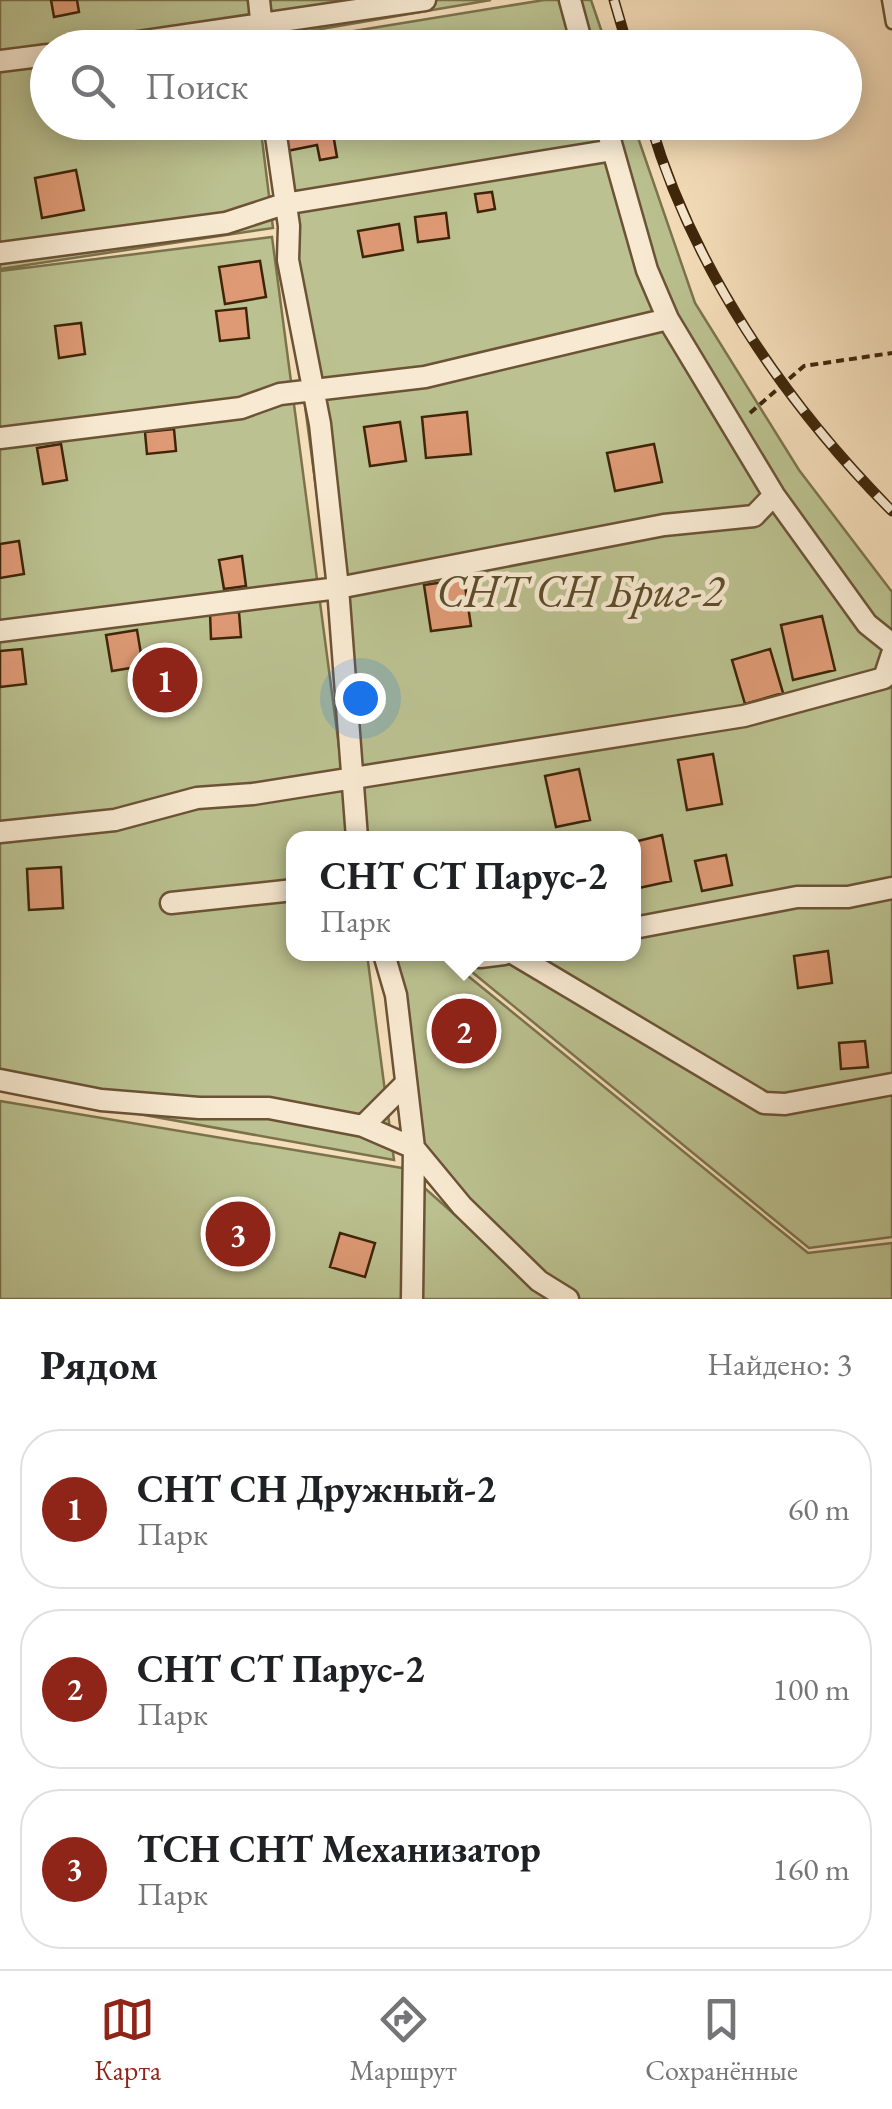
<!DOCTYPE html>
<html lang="ru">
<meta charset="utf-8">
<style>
body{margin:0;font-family:"EB Garamond",serif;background:#f6f6f6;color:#202124}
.you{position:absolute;left:360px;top:698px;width:35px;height:35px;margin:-25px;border:8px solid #fff;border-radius:50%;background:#1a73e8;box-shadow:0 0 0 15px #1a73e833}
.badge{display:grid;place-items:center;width:65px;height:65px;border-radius:50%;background:#8f2418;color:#fff;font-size:32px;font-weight:700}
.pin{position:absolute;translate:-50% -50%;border:5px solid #fff;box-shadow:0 2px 10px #0006}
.popup{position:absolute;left:286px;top:831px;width:355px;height:130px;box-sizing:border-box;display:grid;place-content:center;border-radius:20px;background:#fff;filter:drop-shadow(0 2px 8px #0005);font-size:32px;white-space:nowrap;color:#757577}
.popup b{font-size:38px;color:#202124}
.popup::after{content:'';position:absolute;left:50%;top:100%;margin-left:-20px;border:20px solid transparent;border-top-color:#fff}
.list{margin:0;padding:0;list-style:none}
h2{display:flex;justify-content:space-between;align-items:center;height:130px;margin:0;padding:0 40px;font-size:42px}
h2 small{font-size:32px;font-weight:400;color:#757577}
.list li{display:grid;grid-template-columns:65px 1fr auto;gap:30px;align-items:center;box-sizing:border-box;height:160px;margin:0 20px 20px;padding:0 20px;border:2px solid #e0e0e0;border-radius:40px}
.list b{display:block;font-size:38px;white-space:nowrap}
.list p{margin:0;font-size:32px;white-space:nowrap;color:#757577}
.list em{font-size:32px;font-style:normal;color:#757577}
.icon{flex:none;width:55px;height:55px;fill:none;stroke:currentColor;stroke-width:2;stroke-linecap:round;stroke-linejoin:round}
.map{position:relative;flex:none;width:892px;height:1299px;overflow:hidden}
.search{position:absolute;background:#fff;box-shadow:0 5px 25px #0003;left:30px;right:30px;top:30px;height:110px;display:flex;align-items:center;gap:25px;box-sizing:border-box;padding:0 35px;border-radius:55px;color:#757577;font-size:38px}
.sheet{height:670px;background:#fff}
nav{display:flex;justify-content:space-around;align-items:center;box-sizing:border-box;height:140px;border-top:2px solid #e0e0e0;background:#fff;font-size:28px;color:#757577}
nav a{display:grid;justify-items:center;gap:5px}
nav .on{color:#8f2418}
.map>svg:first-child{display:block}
.green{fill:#bbc190;stroke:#7c734c;stroke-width:2.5}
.building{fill:#de9a75;stroke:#3e2509;stroke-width:2.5}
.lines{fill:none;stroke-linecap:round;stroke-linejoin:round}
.lane-casing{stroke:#6c5335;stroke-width:15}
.street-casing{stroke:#6c5335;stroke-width:25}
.path{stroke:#3e2509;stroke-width:4;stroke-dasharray:8 5;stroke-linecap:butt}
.lane{stroke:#f8ead2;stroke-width:10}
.street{stroke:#f8ead2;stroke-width:20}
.rail-casing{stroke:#3e2509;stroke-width:11}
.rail{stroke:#f8ead2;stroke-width:8;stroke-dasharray:22;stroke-linecap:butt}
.labels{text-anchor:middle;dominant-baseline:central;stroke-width:9;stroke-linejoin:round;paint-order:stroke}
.park-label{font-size:45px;font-style:italic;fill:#5d4c2b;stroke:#f8ead2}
</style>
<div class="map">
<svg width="892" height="1299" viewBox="0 0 892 1299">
<rect width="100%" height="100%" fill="#f5deba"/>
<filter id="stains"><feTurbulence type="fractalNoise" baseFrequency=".002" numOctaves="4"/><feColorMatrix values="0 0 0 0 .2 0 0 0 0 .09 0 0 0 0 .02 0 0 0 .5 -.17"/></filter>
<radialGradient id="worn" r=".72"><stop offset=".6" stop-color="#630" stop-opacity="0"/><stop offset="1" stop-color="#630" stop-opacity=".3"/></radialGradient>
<path class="green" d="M0 0H491L251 41V47L48 48V122L260 123 273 228 0 269Z
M544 0H591L607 47H256Z
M267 123H633L695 303 799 470 892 592V1237L809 1248 450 954H634V838H363Z
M272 237 351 838H294V954H367L394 1160 0 1089V271Z
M383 954H441L808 1253 892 1243V1299H556L404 1161Z
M0 1101 402 1168 550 1299H0Z"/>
<path class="building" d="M51 0H77L79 12 54 17Z
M301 122H331L337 157 320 160 317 145 287 151 282 126Z
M420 122H456V123L421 129Z
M76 170 84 210 42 218 35 178Z
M492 192 495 209 478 212 475 194Z
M446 213 449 238 418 242 415 217Z
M399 224 403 250 363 257 358 231Z
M260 261 266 297 225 304 219 267Z
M246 308 249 338 220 341 216 311Z
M81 323 85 354 59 358 55 326Z
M467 412 471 454 426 458 422 417Z
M400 422 406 461 370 466 364 427Z
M174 429 176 451 147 454 145 432Z
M61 444 67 480 43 484 37 448Z
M654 444 662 482 615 491 607 453Z
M19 541 24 574 0 578V544Z
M242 556 246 586 224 589 219 560Z
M464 579 471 626 431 631 424 585Z
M239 612 241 637 211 639 210 613Z
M822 616 835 670 793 680 781 625Z
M137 630 143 666 112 671 106 635Z
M22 649 26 684 0 687V651Z
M770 649 783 693 745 704 732 660Z
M713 754 722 804 687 810 678 760Z
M579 769 590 820 556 827 545 776Z
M662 835 671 881 639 888 634 842Z
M726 855 732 885 702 891 695 861Z
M61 867 63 908 29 910 27 869Z
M828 951 832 983 798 988 794 956Z
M865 1041 868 1067 841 1069 839 1043Z
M340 1233 375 1243 365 1277 330 1267Z"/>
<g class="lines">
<defs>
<path id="lane" d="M888 0 892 23"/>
<path id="street" d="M259 0 264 48
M570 0 583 48
M97 48 425 0
M0 61 48 55
M274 122 289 226 288 260 320 424 338 588 357 838
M605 122 647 270 668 319 774 495 867 624 892 644
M0 253 226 223 284 204 613 150
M0 438 241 408 280 394 425 377 668 319
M0 631 338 588 664 525 754 516 774 495
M0 832 115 820 197 798 253 794 744 716 884 678 892 654
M171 903 294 890
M634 928 797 897H848L892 888
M384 954 396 995 414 1148 412 1299
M465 954 480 957 504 954
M514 954 764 1103 785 1104 892 1084
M0 1080 101 1100 199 1108H269L363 1126 414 1148 462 1206 539 1281 568 1299
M363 1126 404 1085"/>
</defs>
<use href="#lane" class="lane-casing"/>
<use href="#street" class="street-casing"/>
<path class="path" d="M750 413 804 366 892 353"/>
<use href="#lane" class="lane"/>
<use href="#street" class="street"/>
<defs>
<path id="rail" d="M614 0 628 48
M650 122C693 269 785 403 892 511"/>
</defs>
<use href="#rail" class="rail-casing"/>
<use href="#rail" class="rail"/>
</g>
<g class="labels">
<g class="park-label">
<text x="580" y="590">СНТ СН Бриг-2</text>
</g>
</g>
<rect width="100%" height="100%" filter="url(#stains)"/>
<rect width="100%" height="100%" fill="url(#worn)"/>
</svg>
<div class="you"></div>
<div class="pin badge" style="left:165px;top:680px">1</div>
<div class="pin badge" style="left:464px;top:1031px">2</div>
<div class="popup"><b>СНТ СТ Парус-2</b>Парк</div>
<div class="pin badge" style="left:238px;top:1234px">3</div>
<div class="search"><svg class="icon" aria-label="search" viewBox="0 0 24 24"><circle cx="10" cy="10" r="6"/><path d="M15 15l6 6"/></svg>Поиск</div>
</div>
<section class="sheet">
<h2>Рядом<small>Найдено: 3</small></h2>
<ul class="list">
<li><span class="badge">1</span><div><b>СНТ СН Дружный-2</b><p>Парк</p></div><em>60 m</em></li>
<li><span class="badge">2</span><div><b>СНТ СТ Парус-2</b><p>Парк</p></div><em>100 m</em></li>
<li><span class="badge">3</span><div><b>ТСН СНТ Механизатор</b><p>Парк</p></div><em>160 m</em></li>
</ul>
</section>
<nav>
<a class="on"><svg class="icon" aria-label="map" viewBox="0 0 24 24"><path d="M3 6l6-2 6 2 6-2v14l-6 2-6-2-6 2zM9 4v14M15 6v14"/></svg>Карта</a>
<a><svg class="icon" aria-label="directions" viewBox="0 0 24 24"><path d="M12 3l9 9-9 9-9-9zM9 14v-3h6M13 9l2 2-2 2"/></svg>Маршрут</a>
<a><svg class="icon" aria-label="saved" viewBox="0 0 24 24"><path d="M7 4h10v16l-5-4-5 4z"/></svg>Сохранённые</a>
</nav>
